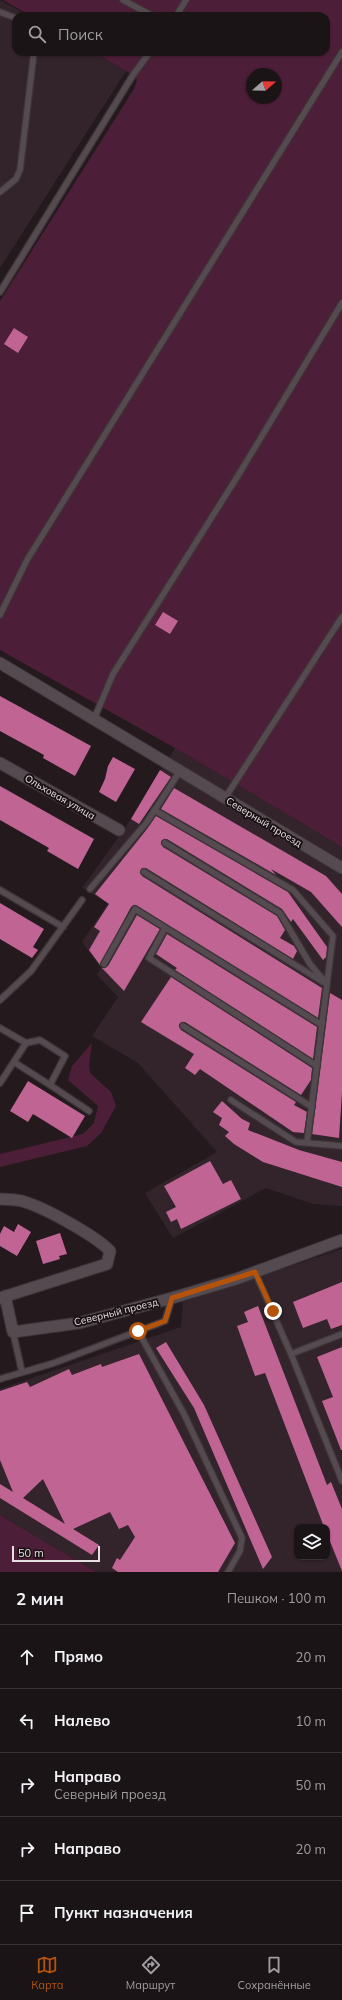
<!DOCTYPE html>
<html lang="ru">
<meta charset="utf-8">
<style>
body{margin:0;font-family:Mulish,sans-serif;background:#241d1f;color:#f1f3f6}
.controls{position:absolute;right:12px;bottom:12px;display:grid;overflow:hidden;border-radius:8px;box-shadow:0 1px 3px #0004}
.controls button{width:36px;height:36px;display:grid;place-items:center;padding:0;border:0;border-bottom:1px solid #393335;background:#1b1416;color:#f1f3f6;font:20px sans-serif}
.compass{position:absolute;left:246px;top:68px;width:36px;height:36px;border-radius:50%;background:#1b1416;box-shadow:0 1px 3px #0004;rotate:70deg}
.scale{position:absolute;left:12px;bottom:10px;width:88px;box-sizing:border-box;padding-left:4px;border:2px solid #e7e0e3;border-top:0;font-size:11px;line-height:14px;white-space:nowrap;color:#e7e0e3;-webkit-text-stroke:3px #1a1115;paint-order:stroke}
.stop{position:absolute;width:12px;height:12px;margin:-9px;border:3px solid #b45309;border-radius:50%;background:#fff}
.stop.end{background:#b45309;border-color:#fff;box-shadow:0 1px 4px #0008}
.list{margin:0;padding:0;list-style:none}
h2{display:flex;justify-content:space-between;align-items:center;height:52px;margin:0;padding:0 16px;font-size:17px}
h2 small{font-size:13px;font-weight:400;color:#a09ea1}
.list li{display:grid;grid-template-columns:26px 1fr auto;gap:12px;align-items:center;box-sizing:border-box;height:64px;padding:0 16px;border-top:1px solid #393335}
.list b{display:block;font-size:15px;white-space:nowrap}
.list p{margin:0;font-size:13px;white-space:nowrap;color:#a09ea1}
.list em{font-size:13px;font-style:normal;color:#a09ea1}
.icon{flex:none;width:22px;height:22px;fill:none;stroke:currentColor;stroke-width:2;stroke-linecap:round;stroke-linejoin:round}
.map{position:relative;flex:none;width:342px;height:1572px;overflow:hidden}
.search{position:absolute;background:#1b1416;box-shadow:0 1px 3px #0004;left:12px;right:12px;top:12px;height:44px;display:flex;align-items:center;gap:10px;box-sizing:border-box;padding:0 14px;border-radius:12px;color:#a09ea1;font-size:15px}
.sheet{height:372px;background:#1b1416}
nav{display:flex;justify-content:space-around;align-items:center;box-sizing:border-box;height:56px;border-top:1px solid #393335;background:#1b1416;font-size:11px;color:#a09ea1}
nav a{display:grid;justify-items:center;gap:2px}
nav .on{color:#b45309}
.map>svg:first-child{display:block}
.built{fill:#33242b;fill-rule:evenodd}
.green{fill:#4d1e37;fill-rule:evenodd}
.building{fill:#c06493;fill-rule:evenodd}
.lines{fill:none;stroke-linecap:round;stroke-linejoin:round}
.service-casing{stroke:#3d3538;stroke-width:8}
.minor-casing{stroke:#3d3538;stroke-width:13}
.service{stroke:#554a4f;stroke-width:5.5}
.minor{stroke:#554a4f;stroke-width:11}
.route{stroke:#b45309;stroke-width:5}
.labels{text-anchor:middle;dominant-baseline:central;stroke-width:4;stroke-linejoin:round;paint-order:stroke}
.street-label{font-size:10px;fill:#e7e0e3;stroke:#1a1115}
</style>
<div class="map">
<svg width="342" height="1572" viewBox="0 0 342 1572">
<rect width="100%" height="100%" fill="#241a1e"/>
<path class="built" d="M0 0 29 16H16V52H92L126 71 0 268Z
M175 748 342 847V1206L313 1204 266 1188 173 1238 145 1193 217 1152 138 1063 92 1036 118 997 97 975 101 968 82 942 108 903 82 888 127 825Z
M342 1249V1572H96L0 1515V1389L181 1327 183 1302ZM297 1527H327V1557H297Z"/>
<path class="green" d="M3 0H342V847L175 748 0 650V301L134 89 137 80 133 75 93 52H326V16H31ZM252 74H276V98H252Z
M92 1043 89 1065 90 1073 111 1092 116 1106 101 1133 87 1146 0 1167V1154L83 1134 94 1123 98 1106 68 1080 72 1066Z
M0 1515 96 1572H0Z"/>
<path class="building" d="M14 328 28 337 18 353 4 344Z
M163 612 178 621 170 634 155 625Z
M0 696 91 746 75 776 43 758 44 755 0 731Z
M113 757 135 769 116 802 99 792 105 779 108 766Z
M160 770 171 777 139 824 131 819Z
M0 786 94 839 78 869 47 851 49 848 0 820Z
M174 788 326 876 342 894V927L311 892 271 869 276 875 161 809Z
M156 816 288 892 327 947 326 957 323 960 293 919 291 922 282 909 167 839 161 841 163 847 277 916 285 930 280 938 294 946 297 951 293 959 146 868H142L140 872 142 876 322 988 318 1018 135 905 131 907 100 965 89 950 100 931 94 927 109 904 95 894 147 829Z
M0 903 44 929 33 947 38 950 32 958 0 939Z
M137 915 160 929 124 991 102 968 108 966Z
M167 934 317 1027 313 1059 175 970 177 968 156 954Z
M171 977 312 1068 311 1080 301 1095 185 1022 179 1024 181 1030 296 1102 294 1105 307 1112 304 1133 293 1132 200 1069 195 1075 185 1068 194 1054 141 1022Z
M330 993 342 1000V1092L339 1138 312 1134Z
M28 1081 85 1116 72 1138 33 1114 28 1122 10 1111Z
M222 1101 242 1119 250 1123 248 1130 299 1150 342 1162V1187L263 1162 234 1144 225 1136 229 1132 219 1125 222 1118 213 1112Z
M210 1161 223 1184 231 1180 241 1199 181 1229 177 1219 171 1222 166 1212 176 1207 164 1186Z
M18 1224 31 1232 17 1256 0 1246V1234L4 1226 14 1232Z
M60 1233 67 1254 59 1256 60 1259 43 1264 36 1241Z
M342 1282V1325L331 1329 327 1319 303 1328 293 1302Z
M258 1306 327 1485 331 1482 342 1509V1571L327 1534V1527H324L265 1373 255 1376 237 1326 248 1322 244 1312Z
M166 1342 204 1405 272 1557 263 1569 194 1408 156 1348Z
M342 1347V1450H341L322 1401 333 1397 317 1357Z
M139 1354 235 1543 218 1572H118L112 1568 117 1558 120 1560 135 1537 128 1525 119 1529 110 1512 73 1529 99 1545 92 1555 0 1498V1484L13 1492 0 1460V1391L27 1382 30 1387 69 1369 72 1375 101 1364 102 1367ZM43 1479 65 1524 23 1498Z"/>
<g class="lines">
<defs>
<path id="service" d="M123 0 153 16
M0 12 16 18
M176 16 186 0
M0 192 16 179 20 170 34 52
M0 292 133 75 150 52
M0 615 27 560 342 52
M94 719 113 674 239 474 342 303
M225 798 342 617
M154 810 293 890 333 936 307 1143
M165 843 280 913 310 964 327 984
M144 872 323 982
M90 889 147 822 180 771
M0 890 63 927
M165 928 149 958 317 1066
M104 964 135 909 322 1025
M0 1000 31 971 82 900
M183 1026 312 1107
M0 1028 26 1043 0 1083
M26 1043 40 1040 65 1056 50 1085 89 1111
M14 1062 50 1085
M231 1100 296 1142 342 1146
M255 1272 291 1354
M138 1331 184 1414 242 1538 240 1551 228 1572
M13 1332 22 1372
M342 1334 291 1354 342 1481
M0 1379 54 1363 165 1321 172 1298"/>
<path id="minor" d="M0 663 342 868
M0 763 119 830
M0 1199C8 1200 17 1199 25 1202 45 1208 96 1236 110 1251L107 1264 0 1298
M5 1296 13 1332 79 1323 172 1298 236 1279 342 1240"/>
</defs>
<use href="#service" class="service-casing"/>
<use href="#minor" class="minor-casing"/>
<use href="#service" class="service"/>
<use href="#minor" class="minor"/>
</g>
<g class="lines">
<path class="route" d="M138 1331 165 1321 172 1298 255 1272 273 1311"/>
</g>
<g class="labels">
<g class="street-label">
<text transform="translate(60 797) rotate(30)">Ольховая улица</text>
<text transform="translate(264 822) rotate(31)">Северный проезд</text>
<text transform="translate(116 1312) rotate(-14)">Северный проезд</text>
</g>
</g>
</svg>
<div class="controls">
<button><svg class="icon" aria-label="layers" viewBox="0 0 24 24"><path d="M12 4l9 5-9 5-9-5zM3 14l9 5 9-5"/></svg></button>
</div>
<svg class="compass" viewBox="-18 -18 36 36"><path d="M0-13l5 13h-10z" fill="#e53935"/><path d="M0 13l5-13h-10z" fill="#a09ea1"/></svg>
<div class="scale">50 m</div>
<div class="stop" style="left:138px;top:1331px"></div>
<div class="stop end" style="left:273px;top:1311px"></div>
<div class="search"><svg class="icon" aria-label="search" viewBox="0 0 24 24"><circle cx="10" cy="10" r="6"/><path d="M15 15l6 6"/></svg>Поиск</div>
</div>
<section class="sheet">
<h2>2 мин<small>Пешком · 100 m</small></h2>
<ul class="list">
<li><svg class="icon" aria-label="ahead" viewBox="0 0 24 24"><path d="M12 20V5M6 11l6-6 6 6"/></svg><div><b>Прямо</b></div><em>20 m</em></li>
<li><svg class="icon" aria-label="left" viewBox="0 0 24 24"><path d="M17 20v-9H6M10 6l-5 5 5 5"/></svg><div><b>Налево</b></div><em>10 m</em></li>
<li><svg class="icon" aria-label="right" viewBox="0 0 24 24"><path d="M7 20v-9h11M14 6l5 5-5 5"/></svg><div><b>Направо</b><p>Северный проезд</p></div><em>50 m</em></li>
<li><svg class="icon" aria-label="right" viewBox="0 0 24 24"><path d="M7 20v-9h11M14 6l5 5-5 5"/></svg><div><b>Направо</b></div><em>20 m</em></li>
<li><svg class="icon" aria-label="arrive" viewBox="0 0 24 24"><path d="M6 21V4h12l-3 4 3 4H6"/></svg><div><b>Пункт назначения</b></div></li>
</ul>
</section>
<nav>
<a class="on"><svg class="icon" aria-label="map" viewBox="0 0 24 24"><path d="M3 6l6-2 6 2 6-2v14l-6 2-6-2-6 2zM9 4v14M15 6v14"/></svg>Карта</a>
<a><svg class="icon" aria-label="directions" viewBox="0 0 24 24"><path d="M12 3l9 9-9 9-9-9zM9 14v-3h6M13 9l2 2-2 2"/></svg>Маршрут</a>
<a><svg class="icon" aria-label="saved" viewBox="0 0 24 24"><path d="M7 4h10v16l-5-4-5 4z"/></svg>Сохранённые</a>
</nav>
